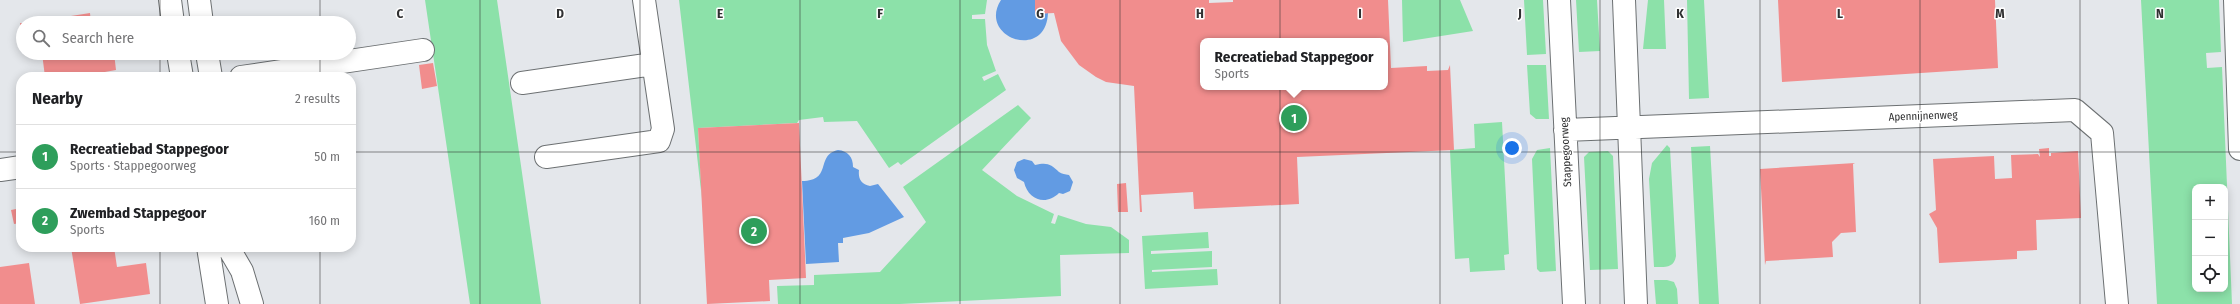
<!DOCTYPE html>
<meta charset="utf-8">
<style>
body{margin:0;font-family:"Fira Sans Condensed",sans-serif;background:#f6f6f6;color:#202124}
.controls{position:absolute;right:12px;bottom:12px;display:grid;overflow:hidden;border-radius:8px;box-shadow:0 2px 10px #0003}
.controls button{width:36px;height:36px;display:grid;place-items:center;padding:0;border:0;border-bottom:1px solid #e0e0e0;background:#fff;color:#202124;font:20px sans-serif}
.you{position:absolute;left:1512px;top:148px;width:14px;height:14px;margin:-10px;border:3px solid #fff;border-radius:50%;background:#1a73e8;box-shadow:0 0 0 6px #1a73e833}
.badge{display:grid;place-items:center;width:26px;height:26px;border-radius:50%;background:#d93025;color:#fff;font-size:13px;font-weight:700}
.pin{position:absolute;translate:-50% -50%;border:2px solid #fff;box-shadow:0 1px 4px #0006}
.popup{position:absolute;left:1200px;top:38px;width:188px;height:52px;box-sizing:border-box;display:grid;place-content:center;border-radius:8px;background:#fff;filter:drop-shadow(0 1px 3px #0005);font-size:13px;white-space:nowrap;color:#757577}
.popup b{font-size:15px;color:#202124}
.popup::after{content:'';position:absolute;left:50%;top:100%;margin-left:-8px;border:8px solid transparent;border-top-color:#fff}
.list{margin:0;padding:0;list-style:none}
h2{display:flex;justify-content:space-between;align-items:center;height:52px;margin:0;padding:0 16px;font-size:17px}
h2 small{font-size:13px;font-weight:400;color:#757577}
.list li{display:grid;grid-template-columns:26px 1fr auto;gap:12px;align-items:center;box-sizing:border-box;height:64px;padding:0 16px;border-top:1px solid #e0e0e0}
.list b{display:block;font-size:15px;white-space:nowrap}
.list p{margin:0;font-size:13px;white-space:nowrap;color:#757577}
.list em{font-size:13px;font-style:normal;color:#757577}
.icon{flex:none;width:22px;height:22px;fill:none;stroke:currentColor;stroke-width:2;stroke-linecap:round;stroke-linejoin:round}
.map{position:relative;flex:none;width:2240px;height:304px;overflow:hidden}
.search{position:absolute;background:#fff;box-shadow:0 2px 10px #0003;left:16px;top:16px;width:340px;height:44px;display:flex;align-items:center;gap:10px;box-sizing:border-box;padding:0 14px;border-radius:22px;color:#757577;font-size:15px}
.panel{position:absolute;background:#fff;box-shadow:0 2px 10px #0003;left:16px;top:72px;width:340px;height:180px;border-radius:16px}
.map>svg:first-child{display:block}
.green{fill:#8ce1a9;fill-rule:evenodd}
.water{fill:#629be3}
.building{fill:#f18d8d;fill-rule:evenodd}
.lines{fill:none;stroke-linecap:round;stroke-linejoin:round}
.minor-casing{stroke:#6c7072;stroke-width:24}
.minor{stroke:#fff;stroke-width:22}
.grid{fill:none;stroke:#303132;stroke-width:1;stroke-opacity:0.55}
.labels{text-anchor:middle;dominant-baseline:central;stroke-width:3;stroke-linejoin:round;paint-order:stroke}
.street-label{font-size:11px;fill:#303132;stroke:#fff}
.grid-label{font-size:13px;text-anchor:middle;font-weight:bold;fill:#303132;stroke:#fff;stroke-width:3;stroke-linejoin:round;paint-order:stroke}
</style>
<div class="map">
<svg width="2240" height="304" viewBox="0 0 2240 304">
<rect width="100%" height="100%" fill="#e4e7eb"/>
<path class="green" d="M425 0H497L541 304H470Z
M679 0H987L985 14 972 15V19H985L987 45 996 71 982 77 984 81 998 74 1006 90 901 165 898 162 889 168 857 121 824 122 823 117 799 120 797 123 698 128 702 199Z
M1402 0H1460L1473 31 1403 42Z
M1524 0H1543L1546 54 1527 55Z
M1576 0H1597L1600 51 1579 52Z
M1648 0H1664L1666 49H1643Z
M1687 0H1704L1709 98 1689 99Z
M2141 0H2219L2221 52 2206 53 2207 68 2222 67 2232 304H2157ZM2195 187H2225V289H2195Z
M1527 65H1546L1549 119H1536L1530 114Z
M1018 105 1031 118 982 170 1017 196 1054 214 1051 223 1055 224 1058 215 1086 224 1111 227 1129 240V253L1060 255 1061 296 900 304H778L777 286 814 285V275L880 272 926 222 903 187Z
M1502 122 1509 254 1504 255 1505 270 1470 272 1469 258 1455 259 1450 150 1475 148 1474 124Z
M1667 145 1670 148 1676 256C1674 269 1663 267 1654 267L1649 179 1652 163Z
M1710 146 1719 304H1699L1691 147Z
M1550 148 1556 271 1540 272 1537 269 1532 159 1537 150Z
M1608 151 1613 156 1618 269 1590 270 1584 157 1589 152Z
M1208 232 1209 248 1151 251V254L1212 251V267L1152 270V272L1217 269 1218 285 1145 289 1142 236Z
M1654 280H1667L1674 282 1677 289 1678 304H1656Z"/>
<path class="water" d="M1001 0H1035V14L1048 13C1046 62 977 37 1001 0Z
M838 150C848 151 853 157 853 167L859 170C858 179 861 184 870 186L878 184 904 217 869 233 843 238V243H838L839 262 806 264 802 181C833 181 815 155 838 150Z
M1024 159 1032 161 1035 165C1047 162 1051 164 1059 172 1062 174 1065 174 1069 175L1073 182 1070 191 1063 194 1059 193C1046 206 1028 200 1024 182L1017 178 1014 170 1017 162Z"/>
<path class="building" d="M1035 0H1209V3L1233 2V0H1388L1391 68 1427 66V71L1448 70 1450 65 1454 150 1297 157 1299 204 1194 209 1193 192 1141 195 1142 212H1140L1134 86 1106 82 1096 77 1079 65 1061 41 1054 13 1035 14ZM1203 41H1385V87H1203Z
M1778 0H1995L1998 68 1782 82Z
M90 13 91 23H72L71 16Z
M20 23H23V38H22Z
M42 53H114L116 70 88 75 89 77H45Z
M433 63 437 86 422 89 419 65Z
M799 123 806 278 769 280 770 301 707 304 698 128Z
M2049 148V156H2051V153L2078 151 2081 218 2036 220 2037 250 2017 251V259L1939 263 1937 228 1929 214 1936 210 1933 159 1994 156 1995 179 2012 178 2011 155 2038 154 2040 157 2039 149Z
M1855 163 1853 164 1856 232 1841 233 1832 242 1833 257 1766 261 1765 265 1760 169Z
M1126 183 1128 212H1118L1117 184Z
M21 208V223L14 224 11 210Z
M71 247H114L117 267 146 263 150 294 80 304Z
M29 263 35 304H0V267Z"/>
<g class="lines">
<defs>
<path id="minor" d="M170 0 173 23
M199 0 202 23
M1559 0 1574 304
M1624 0 1636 304
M2235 0 2240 149
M178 53 182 77
M207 53 211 77
M241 77 423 50
M522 83 653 64
M1565 130 2075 110 2102 133 2117 304
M546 157 659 141 663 129 644 0
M0 170 21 167
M208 247 217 304
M228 247 242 271 252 304"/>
</defs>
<use href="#minor" class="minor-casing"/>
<use href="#minor" class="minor"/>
</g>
<path class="grid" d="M160 0V23M320 0V23M480 0V304M640 0V304M800 0V304M960 0V304M1120 0V304M1280 0V304M1440 0V304M1600 0V304M1760 0V304M1920 0V304M2080 0V304M160 53V77M320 53V77M0 152H21M351 152H2240M160 247V304M320 247V304"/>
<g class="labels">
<g class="street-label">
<text transform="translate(1923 116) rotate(-2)">Apennijnenweg</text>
<text transform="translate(1566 152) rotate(-93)">Stappegoorweg</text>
</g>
</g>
<g class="grid-label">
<text x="400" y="18">C</text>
<text x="560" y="18">D</text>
<text x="720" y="18">E</text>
<text x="880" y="18">F</text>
<text x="1040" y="18">G</text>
<text x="1200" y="18">H</text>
<text x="1360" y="18">I</text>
<text x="1520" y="18">J</text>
<text x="1680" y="18">K</text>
<text x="1840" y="18">L</text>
<text x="2000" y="18">M</text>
<text x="2160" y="18">N</text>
</g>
</svg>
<div class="controls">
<button>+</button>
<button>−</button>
<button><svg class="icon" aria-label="locate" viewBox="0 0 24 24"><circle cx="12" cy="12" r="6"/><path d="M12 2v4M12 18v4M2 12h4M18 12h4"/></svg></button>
</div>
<div class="you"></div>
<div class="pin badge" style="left:1294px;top:118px;background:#2e9e5b">1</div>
<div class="popup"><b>Recreatiebad Stappegoor</b>Sports</div>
<div class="pin badge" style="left:754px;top:231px;background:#2e9e5b">2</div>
<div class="search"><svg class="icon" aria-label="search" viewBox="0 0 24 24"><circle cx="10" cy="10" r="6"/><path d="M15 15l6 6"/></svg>Search here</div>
<section class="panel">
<h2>Nearby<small>2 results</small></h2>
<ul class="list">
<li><span class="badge" style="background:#2e9e5b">1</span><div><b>Recreatiebad Stappegoor</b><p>Sports · Stappegoorweg</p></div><em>50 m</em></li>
<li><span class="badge" style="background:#2e9e5b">2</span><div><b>Zwembad Stappegoor</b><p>Sports</p></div><em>160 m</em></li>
</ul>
</section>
</div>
